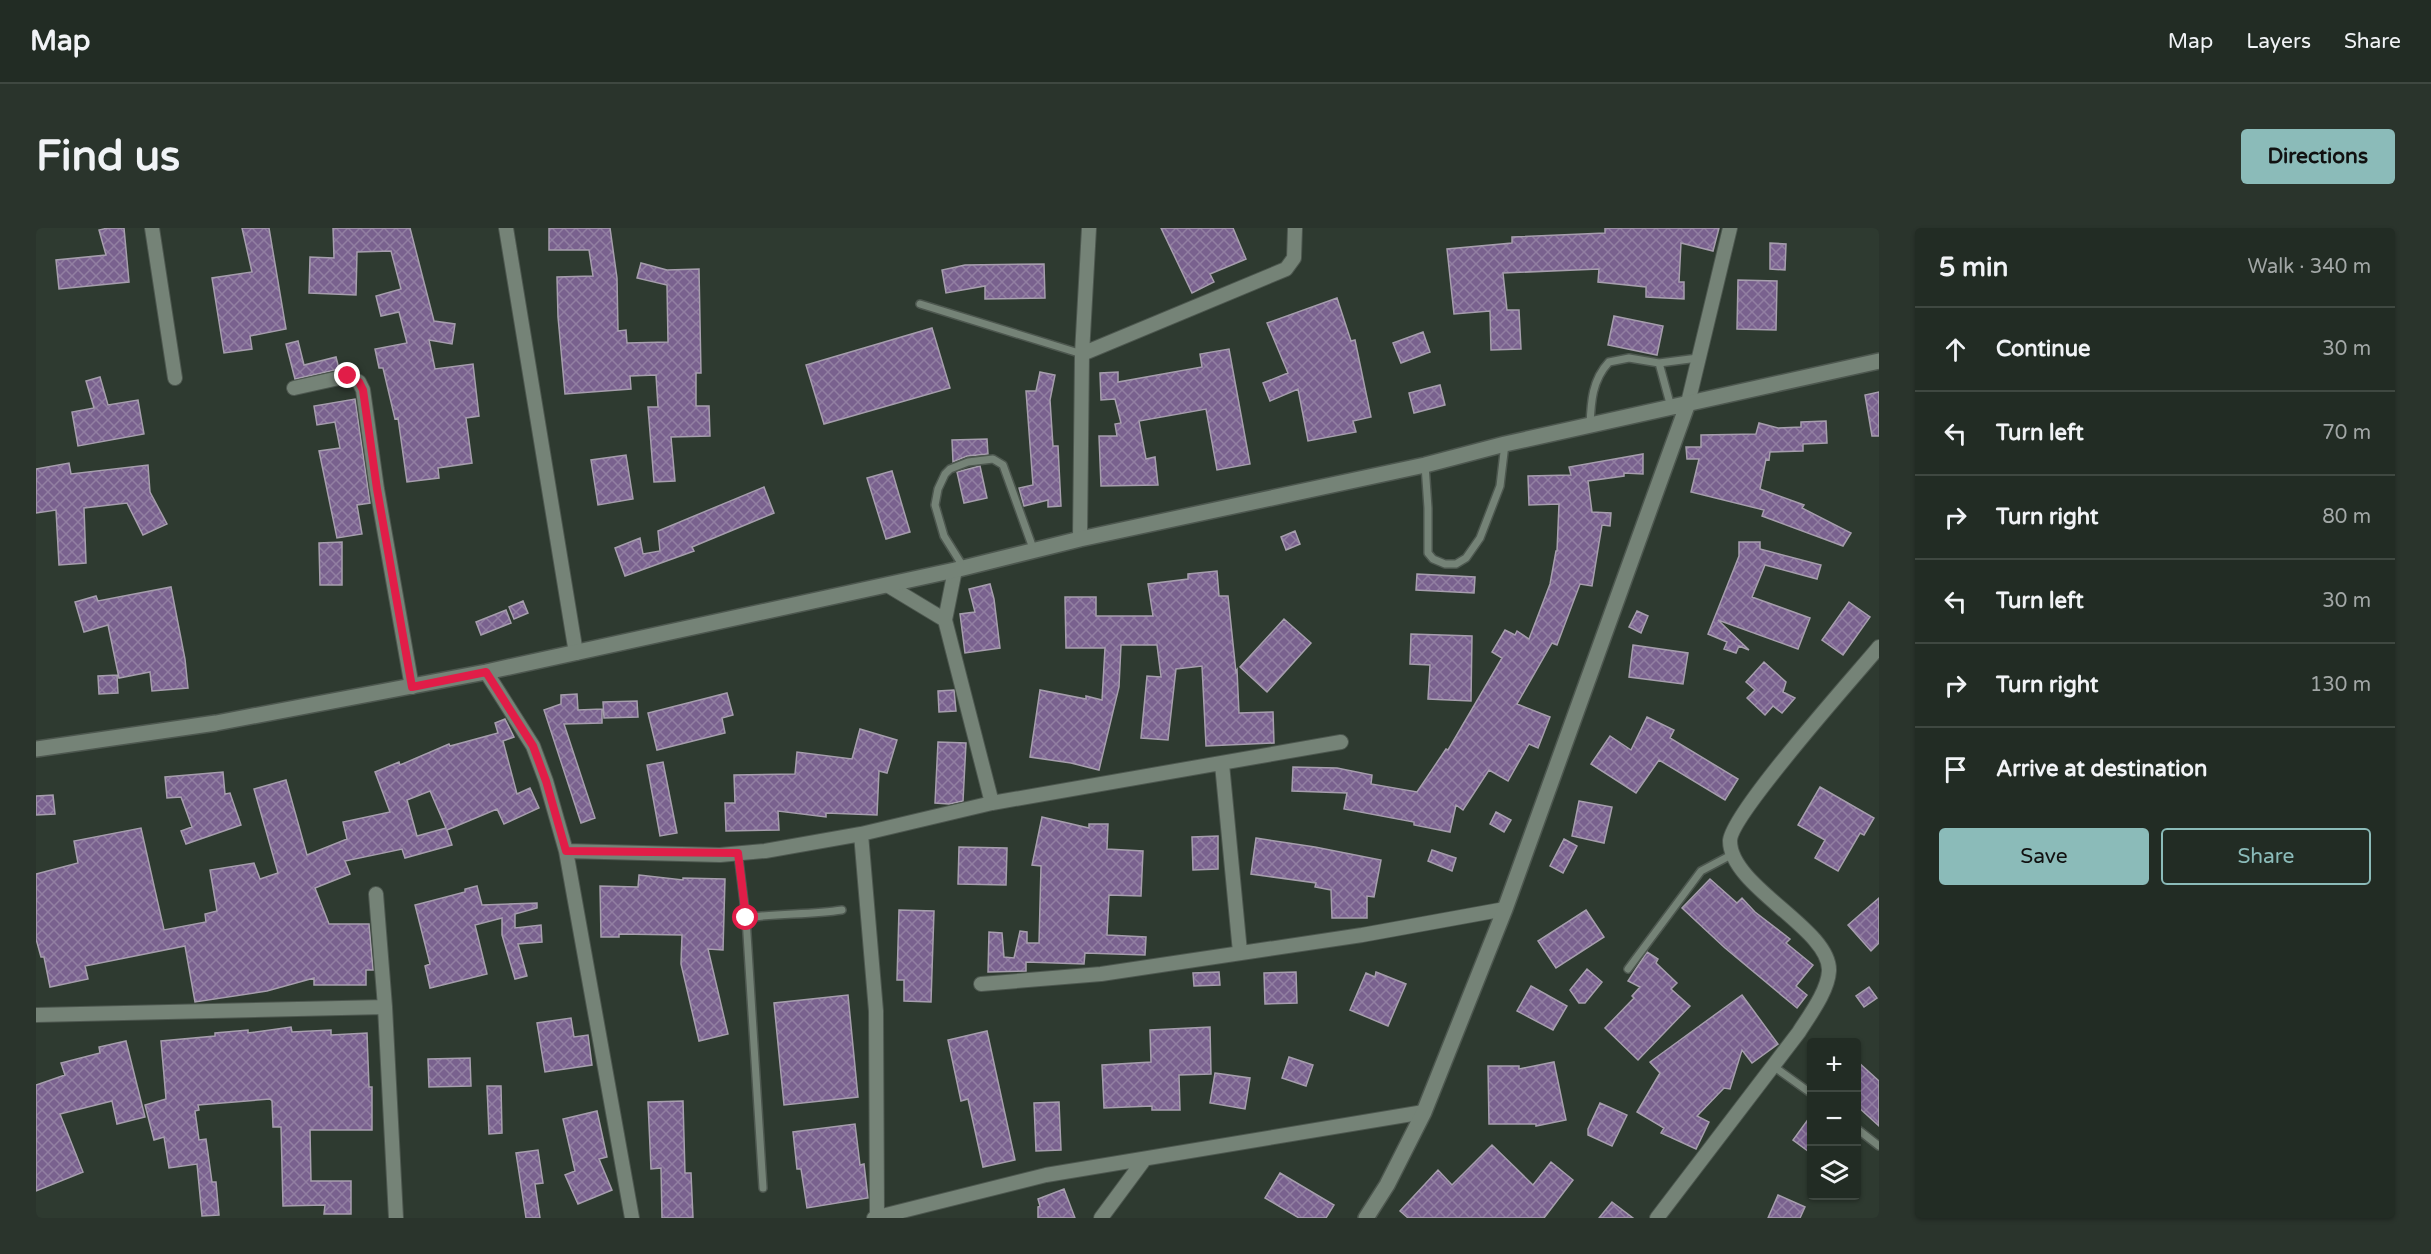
<!DOCTYPE html>
<meta charset="utf-8">
<style>
body{margin:0;font-family:"Varela Round",sans-serif;background:#2a342c;color:#f1f3f6}
.controls{position:absolute;right:18px;bottom:18px;display:grid;overflow:hidden;border-radius:6px;box-shadow:0 2px 4px #0004}
.controls button{width:54px;height:54px;display:grid;place-items:center;padding:0;border:0;border-bottom:2px solid #3f4841;background:#222c24;color:#f1f3f6;font:30px sans-serif}
.stop{position:absolute;width:18px;height:18px;margin:-14px;border:4px solid #e11d48;border-radius:50%;background:#fff}
.stop.end{background:#e11d48;border-color:#fff;box-shadow:0 2px 6px #0008}
.list{margin:0;padding:0;list-style:none}
h2{display:flex;justify-content:space-between;align-items:center;height:78px;margin:0;padding:0 24px;font-size:26px}
h2 small{font-size:20px;font-weight:400;color:#a2a7a6}
.list li{display:grid;grid-template-columns:39px 1fr auto;gap:18px;align-items:center;box-sizing:border-box;height:84px;padding:0 24px;border-top:2px solid #3f4841}
.list b{display:block;font-size:22px;white-space:nowrap}
.list em{font-size:20px;font-style:normal;color:#a2a7a6}
.actions{display:flex;gap:12px;padding:18px 24px}
.actions a{flex:1;padding:14px 0;border:2px solid #8bbbb9;border-radius:6px;text-align:center;font-size:21px;color:#8bbbb9}
.actions .main{background:#8bbbb9;color:#111}
.icon{flex:none;width:33px;height:33px;fill:none;stroke:currentColor;stroke-width:2;stroke-linecap:round;stroke-linejoin:round}
.map{position:relative;flex:none;width:1843px;height:990px;overflow:hidden;border-radius:6px}
header{display:flex;align-items:center;gap:36px;box-sizing:border-box;height:84px;padding:0 30px;background:#222c24;border-bottom:2px solid #3f4841}
header strong{font-size:28px}
nav{display:flex;gap:33px;margin-inline-start:auto;font-size:21px}
.intro{display:flex;align-items:center;justify-content:space-between;box-sizing:border-box;height:144px;padding:0 36px}
h1{margin:0;font-size:42px}
.button{padding:15px 27px;border-radius:6px;background:#8bbbb9;color:#111;font-size:21px;font-weight:700}
main{display:flex;gap:36px;padding:0 36px}
aside{flex:1;background:#222c24;border-radius:6px;box-shadow:0 2px 4px #0004}
.map>svg:first-child{display:block}
.building{fill:url(#building-cross-hatch);stroke:#a69ead;stroke-width:1.5;fill-rule:evenodd}
.lines{fill:none;stroke-linecap:round;stroke-linejoin:round}
.lane-casing{stroke:#4d574f;stroke-width:10}
.street-casing{stroke:#4d574f;stroke-width:16}
.secondary-casing{stroke:#4d574f;stroke-width:18}
.lane{stroke:#758377;stroke-width:7}
.street{stroke:#758377;stroke-width:14}
.secondary{stroke:#758377;stroke-width:15}
.route{stroke:#e11d48;stroke-width:8}
</style>
<header>
<strong>Map</strong>
<nav><a>Map</a><a>Layers</a><a>Share</a></nav>
</header>
<div class="intro"><h1>Find us</h1><a class="button">Directions</a></div>
<main>
<div class="map">
<svg width="1843" height="990" viewBox="0 0 1843 990">
<defs>
<pattern id="building-cross-hatch" width="8" height="8" patternUnits="userSpaceOnUse" patternTransform="scale(1.5)"><rect width="8" height="8" fill="#79618e"/><path d="M0 0l8 8M0 8l8-8" fill="none" stroke="#927fa2"/></pattern>
</defs>
<rect width="100%" height="100%" fill="#2e3a30"/>
<path class="building" d="M72 0H88L93 54 23 61 20 32 70 27 63 2Z
M206 0H233L250 101 214 108 216 121 188 125 176 50 216 44Z
M297 0H374L398 93 419 96 416 116 393 112 399 141 437 136 443 188 430 190 436 235 402 240 403 250 371 254 362 190 359 191 347 140H343L339 121 371 115 363 84 345 88 340 68 365 61 355 23 321 24 320 67 273 65 274 29 298 30Z
M513 0H574L581 50 582 103 590 102 591 115 632 114 631 57 601 50 605 35 631 42 663 41 665 145H660V178H673L674 208 635 209 639 253 618 254 612 179H622L620 147 594 148 595 161 529 166 522 89 521 49 557 48 553 22H513Z
M1125 0H1197L1210 31 1174 46 1178 54 1156 65Z
M1569 0H1683L1677 23 1645 15 1643 54H1648V71L1610 69V59L1562 54 1563 41 1467 45 1471 82H1483L1485 121 1455 122 1454 83 1418 86 1411 21 1476 15V9L1569 5Z
M1734 15 1750 16 1749 42 1734 41Z
M1008 36 1009 70 949 71V58L910 65 906 42 929 37Z
M1702 52 1741 53 1740 102 1701 101Z
M1301 70 1315 113 1319 112 1335 189 1317 193 1320 204 1272 213 1262 161 1234 173 1227 155 1252 145 1231 95Z
M1578 88 1627 98 1621 127 1572 117Z
M896 100 914 160 788 196 770 137Z
M1387 104 1394 124 1365 135 1357 115Z
M262 113 268 137 300 129 303 141 259 151 250 116Z
M1193 121 1214 236 1181 242 1170 181 1103 193 1110 231 1119 229 1122 257 1065 258 1063 208H1081L1079 196 1085 195 1079 171 1065 172 1064 145 1082 144V154L1166 139 1164 126Z
M1004 144 1019 147 1014 172 1017 218H1022L1025 278 1012 279V272L988 278 983 260 997 257 990 163H1000Z
M64 149 72 177 102 172 108 206 42 218 36 184 58 180 50 153Z
M1404 157 1409 177 1378 185 1373 165Z
M1843 164V208H1836L1829 167Z
M319 171 334 275 321 277 326 306 301 310 283 223 304 220 299 194 281 197 278 178Z
M1790 193 1791 215 1767 216V223L1734 224 1733 232 1730 231 1724 261 1768 277 1766 280 1815 305 1807 318 1726 288 1728 282 1655 264 1663 231H1651L1650 219H1665V207L1720 206 1723 195 1742 200 1765 199V194Z
M951 211 952 226 931 228 917 234 916 212Z
M1607 226V246L1588 245V248L1552 253 1556 284 1575 285 1574 298 1566 297 1556 358 1544 356 1521 417 1516 415 1481 476 1514 489 1502 520 1493 516 1472 553 1453 542 1427 582 1420 577 1414 604 1378 597V594L1308 581 1311 565 1256 563 1257 539 1301 540 1336 547 1335 556 1381 564 1410 521 1412 522 1466 430 1456 424 1469 402 1479 407 1481 403 1493 411 1514 356 1520 323H1521L1523 276 1493 277 1492 248 1535 247 1533 239Z
M590 227 597 271 562 277 555 232Z
M33 235 35 246 112 237 114 264 131 296 107 307 91 275 48 280 50 335 23 337 20 282 0 285V241Z
M944 238 951 270 928 275 921 244Z
M856 243 874 304 850 311 831 250Z
M728 259 738 285 656 319 658 323 589 348 579 320 604 310 607 326 624 323 622 303Z
M1259 303 1264 316 1250 322 1245 309Z
M306 314V357H284L283 315Z
M1703 314H1724V321L1785 337 1781 351 1729 337 1716 369 1774 390 1762 421 1682 392 1713 422 1703 418 1700 425 1688 421 1691 414 1672 406 1703 328Z
M1181 343 1183 368H1192L1200 444 1201 442 1203 485 1237 484 1238 515 1170 518 1166 438 1140 441 1132 512 1105 510 1111 448 1125 449 1121 417H1085L1083 459 1063 542 1035 535 994 529 1004 462 1050 471V468L1066 472 1069 420H1030L1029 369H1060V388H1117L1112 356 1152 351V346Z
M1381 346 1439 349 1438 365 1380 362Z
M954 356 958 371 964 420 929 425 924 386 939 384 933 361Z
M135 359 149 431 152 460 116 463 114 444 83 450 72 397 48 404 39 374 60 368 62 373Z
M487 373 492 385 478 391 473 379Z
M1813 374 1834 389 1807 427 1786 412Z
M470 382 475 395 445 407 440 394Z
M1601 383 1612 388 1605 405 1593 399Z
M1248 391 1275 415 1231 464 1204 439Z
M1375 406 1436 408 1435 473 1392 471 1394 437 1374 436Z
M1597 417 1652 425 1647 456 1593 449Z
M1728 434 1750 454 1747 464 1759 470 1746 485 1737 478 1729 487 1711 470 1719 462 1710 454Z
M81 447 82 465 63 466 62 448Z
M918 462 920 483 903 484 902 463Z
M691 465 697 487 686 490 689 505 621 522 612 485Z
M541 466 542 482 566 481V495L528 496 559 590 545 595 508 482 525 476V467Z
M601 473 602 489 568 490 567 474Z
M1611 489 1638 502 1634 510 1702 551 1689 572 1623 532 1600 565 1555 536 1574 508 1595 522Z
M469 491 478 509 467 513 481 566 494 560 503 580 468 596 461 581 411 602 416 617 369 630 366 621 309 633 314 646 279 660 293 696H333L337 742H330V757H278V750L231 763 159 774 149 718 49 738 52 751 14 759 8 729H5L0 711V646L42 635 38 613 105 600 128 702 170 694 169 686 181 683 174 642 218 635 224 651 242 645 218 561 250 552 271 627 311 611 307 594 354 584 339 544 363 534 364 537 413 516 414 518 462 505 459 495ZM394 563 410 600 381 608 371 572Z
M824 501 861 512 851 545 843 543 841 587 790 585V589L742 583 743 602 690 603 689 575H699L698 547 759 546 761 524 816 531Z
M902 514 930 515 927 573 913 576 899 575Z
M627 534 641 605 624 608 611 537Z
M187 544 189 566 194 565 205 597 150 616 145 603 156 599 145 569 131 570 129 549Z
M1784 559 1838 590 1828 607 1824 605 1802 643 1779 630 1789 612 1762 597Z
M17 567 19 586 0 587V568Z
M1543 573 1576 579 1568 615 1536 608Z
M1460 584 1475 592 1468 604 1454 596Z
M1006 589 1053 600V596H1072L1071 621 1107 623 1105 668 1073 667 1071 707 1110 709 1109 727 1049 725 1048 736 990 734V743L952 744 953 704 966 705 968 729 978 730 984 703 991 704V715H1003L1005 638 996 637Z
M1182 608V641L1157 642 1156 609Z
M1220 610 1279 619 1345 632 1338 669 1331 668V690H1296L1295 662 1279 659 1280 655 1215 646Z
M1528 611 1541 618 1527 645 1514 638Z
M923 619 971 620 970 657 922 656Z
M1396 622 1420 630 1416 643 1392 633Z
M603 647 647 652V650L689 651 687 722 672 721 692 806 663 813 645 736 646 707 583 706V709H565L564 658 602 659Z
M1674 651 1701 675 1706 670 1719 684 1754 711 1750 715 1777 737 1760 758 1771 767 1761 780 1689 720 1646 680Z
M441 658 446 677 501 675V680L479 686V700L505 697 506 714 482 716 491 748 479 751 466 707V690L439 697 451 746 394 760 389 738 394 736 379 677 429 664V661Z
M1843 670V715L1835 723 1812 697Z
M863 682 898 683 895 774 868 773V752H861Z
M1550 682 1568 709 1520 740 1502 713Z
M1611 724 1622 731 1620 735 1641 755 1635 761 1654 778 1602 832 1569 800 1598 770 1596 768 1604 759 1592 753Z
M1551 741 1566 754 1549 775H1543L1534 762Z
M1183 744 1184 757 1158 758 1157 745Z
M1260 744 1261 775 1229 776 1228 745Z
M1340 744 1370 756 1352 798 1314 782 1330 745 1339 749Z
M1495 758 1531 778 1517 802 1481 783Z
M1833 759 1841 770 1828 779 1820 768Z
M812 767 822 869 748 877 738 775Z
M1706 767 1742 816 1716 835 1706 822 1694 861 1688 860 1661 888 1673 894 1660 921 1625 905 1628 900 1601 884 1624 845 1614 834Z
M535 790 538 809 552 807 556 837 509 844 501 795Z
M255 799 256 804 295 802V807L331 805 333 859H336V902H274L275 953H315V986H288L289 977 247 978 245 899H237L236 873 234 871 162 877 163 882 159 883 163 912 170 911 176 954H180L183 987 166 988 161 936 133 940 128 909 118 912 109 877 130 871 125 813 179 808V805L212 802V805Z
M1174 799 1175 846 1143 847 1144 882H1116V878L1068 880 1066 837 1115 834 1114 802Z
M951 803 979 932 947 939 932 871 925 873 912 812Z
M90 813 109 889 81 896 76 873 24 886 47 944 0 963V857L29 847 25 835 64 825 63 819Z
M1253 829 1277 837 1270 858 1246 850Z
M434 830 435 858 393 859 392 831Z
M1821 833 1843 853V898L1821 878Z
M1518 834 1530 892 1500 898V896H1453L1452 838H1483V841Z
M1179 845 1214 850 1209 881 1174 875Z
M451 858H465L466 905 453 906Z
M647 873 649 945H655L657 990H626L625 940 615 941 612 874Z
M1023 874 1025 922 1000 923 998 875Z
M1564 875 1591 887 1576 918 1552 907V901Z
M561 883 571 929 563 931 576 962 542 976 529 947 539 943 527 891Z
M1776 886V926L1757 912Z
M819 896 824 937 828 936 832 970 771 980 765 941H761L757 904Z
M1456 917 1497 957 1515 934 1537 952 1508 990H1372L1364 983 1402 942 1416 957Z
M502 922 507 955 499 956 504 990H490L480 925Z
M1244 945 1298 977 1290 990H1263L1229 970Z
M1028 961 1039 990H1002V979L1004 978 1002 971Z
M1742 967 1769 979 1764 990H1732Z
M1576 974 1597 990H1563Z"/>
<g class="lines">
<defs>
<path id="lane" d="M884 76 1046 126
M1623 135 1662 130
M1554 197C1555 174 1556 152 1573 134L1593 130 1623 135 1635 179
M1389 237 1392 280V325L1397 331 1409 336H1420L1430 330 1444 310 1464 258 1469 216
M928 340 908 308 899 277 902 261 909 246 914 241 932 234 957 231 967 237 998 323
M702 625 710 690 727 960
M710 690C741 685 773 687 806 682
M1592 741 1665 643 1697 626
M1737 838 1776 866
M1820 900 1843 918"/>
<path id="street" d="M116 0 139 150
M470 0 540 425
M1046 126 1250 41 1258 30 1259 0
M258 160 312 148 323 154 327 162 341 261 376 459
M1652 175 1694 0
M1044 311 1046 126 1053 0
M851 357 909 392 956 575
M909 392 919 342
M450 444 497 518 510 553 530 623 596 990
M1186 536 1204 724
M825 606 840 783 841 989
M530 623 684 627 729 623 825 606 956 575 1305 514
M340 666 349 779 360 990
M945 756 1065 746 1326 707 1469 681
M0 787 349 779
M838 990 1010 947 1388 884
M1065 990 1108 932
M1621 990 1763 804C1773 788 1792 763 1793 743 1795 701 1694 659 1694 613 1694 587 1819 448 1843 419"/>
<path id="secondary" d="M0 521 180 495 450 444 919 342 1044 311 1389 237 1469 216 1843 133
M1330 990 1351 957 1388 884 1469 681 1652 175"/>
</defs>
<use href="#lane" class="lane-casing"/>
<use href="#street" class="street-casing"/>
<use href="#secondary" class="secondary-casing"/>
<use href="#lane" class="lane"/>
<use href="#street" class="street"/>
<use href="#secondary" class="secondary"/>
</g>
<g class="lines">
<path class="route" d="M312 148 323 154 327 162 341 261 376 459 450 444 497 518 510 553 530 623 702 625 710 690"/>
</g>
</svg>
<div class="controls">
<button>+</button>
<button>−</button>
<button><svg class="icon" aria-label="layers" viewBox="0 0 24 24"><path d="M12 4l9 5-9 5-9-5zM3 14l9 5 9-5"/></svg></button>
</div>
<div class="stop" style="left:710px;top:690px"></div>
<div class="stop end" style="left:312px;top:148px"></div>
</div>
<aside>
<h2>5 min<small>Walk · 340 m</small></h2>
<ul class="list">
<li><svg class="icon" aria-label="ahead" viewBox="0 0 24 24"><path d="M12 20V5M6 11l6-6 6 6"/></svg><div><b>Continue</b></div><em>30 m</em></li>
<li><svg class="icon" aria-label="left" viewBox="0 0 24 24"><path d="M17 20v-9H6M10 6l-5 5 5 5"/></svg><div><b>Turn left</b></div><em>70 m</em></li>
<li><svg class="icon" aria-label="right" viewBox="0 0 24 24"><path d="M7 20v-9h11M14 6l5 5-5 5"/></svg><div><b>Turn right</b></div><em>80 m</em></li>
<li><svg class="icon" aria-label="left" viewBox="0 0 24 24"><path d="M17 20v-9H6M10 6l-5 5 5 5"/></svg><div><b>Turn left</b></div><em>30 m</em></li>
<li><svg class="icon" aria-label="right" viewBox="0 0 24 24"><path d="M7 20v-9h11M14 6l5 5-5 5"/></svg><div><b>Turn right</b></div><em>130 m</em></li>
<li><svg class="icon" aria-label="arrive" viewBox="0 0 24 24"><path d="M6 21V4h12l-3 4 3 4H6"/></svg><div><b>Arrive at destination</b></div></li>
</ul>
<div class="actions"><a class="main">Save</a><a>Share</a></div>
</aside>
</main>
